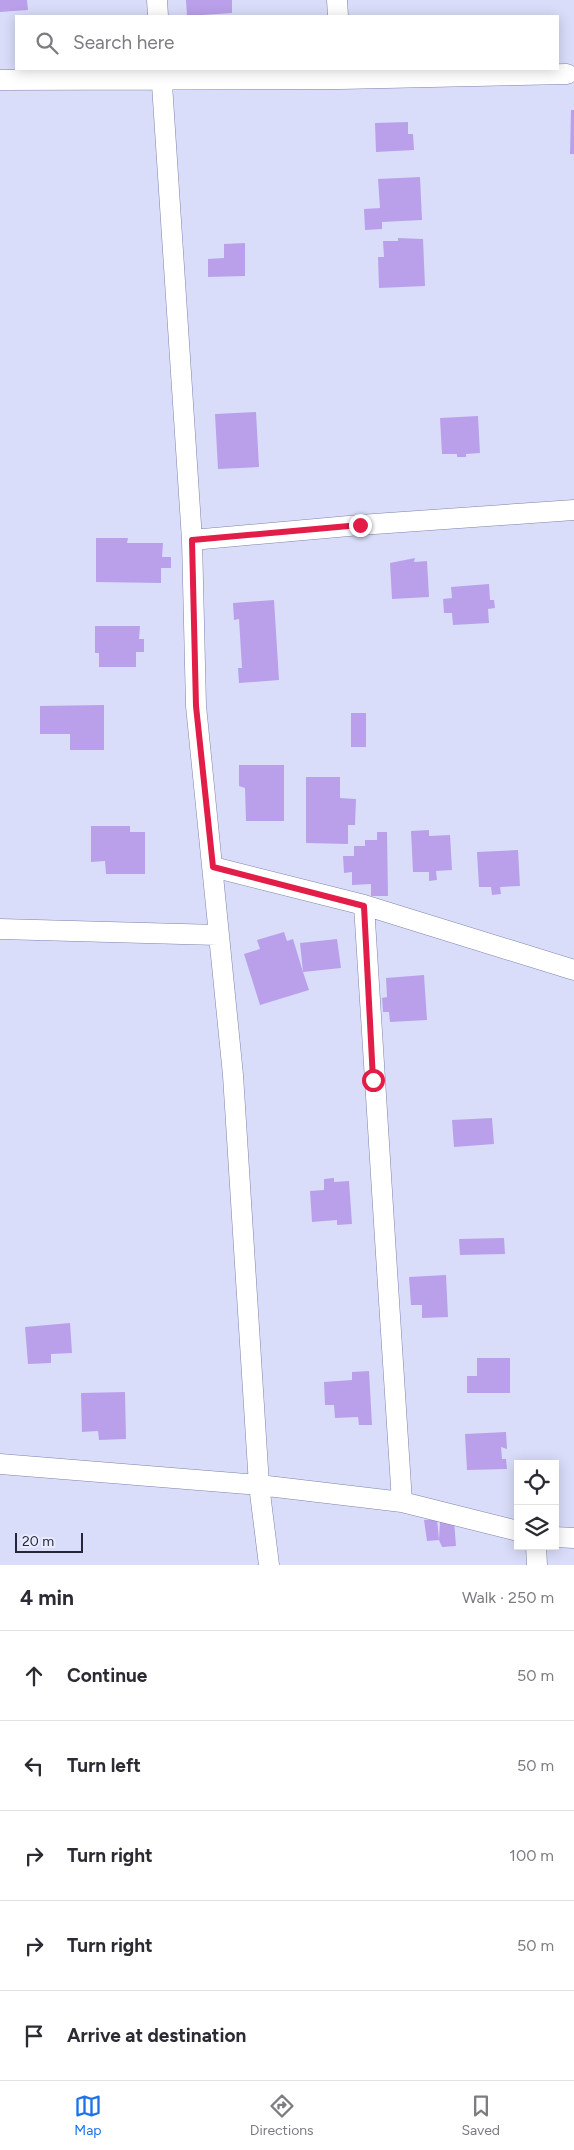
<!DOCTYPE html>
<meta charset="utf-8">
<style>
body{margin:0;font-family:Figtree,sans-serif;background:#f2f2f3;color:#2b2b33}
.controls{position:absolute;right:15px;bottom:15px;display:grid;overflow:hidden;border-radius:0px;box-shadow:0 2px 12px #0003}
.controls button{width:45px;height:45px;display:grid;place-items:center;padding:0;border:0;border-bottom:1px solid #e1e1e2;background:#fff;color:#2b2b33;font:25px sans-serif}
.scale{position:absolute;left:15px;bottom:12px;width:68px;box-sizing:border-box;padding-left:5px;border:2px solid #252738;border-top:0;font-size:14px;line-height:18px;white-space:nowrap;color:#252738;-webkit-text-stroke:4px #e8ebfe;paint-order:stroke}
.stop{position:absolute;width:15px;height:15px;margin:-11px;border:4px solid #e11d48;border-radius:50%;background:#fff}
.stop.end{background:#e11d48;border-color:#fff;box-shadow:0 1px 5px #0008}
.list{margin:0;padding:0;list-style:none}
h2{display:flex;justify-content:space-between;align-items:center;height:65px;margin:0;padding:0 20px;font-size:21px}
h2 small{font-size:16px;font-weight:400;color:#7c7c81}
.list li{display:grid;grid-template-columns:32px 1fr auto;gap:15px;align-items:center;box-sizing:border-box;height:90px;padding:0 20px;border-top:1px solid #e1e1e2}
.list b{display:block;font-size:19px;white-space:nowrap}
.list em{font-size:16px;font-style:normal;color:#7c7c81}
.icon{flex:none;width:28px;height:28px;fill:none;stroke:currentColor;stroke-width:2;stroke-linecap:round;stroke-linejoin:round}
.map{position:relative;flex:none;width:574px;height:1565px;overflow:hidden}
.search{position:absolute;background:#fff;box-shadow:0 2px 12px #0003;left:15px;right:15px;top:15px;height:55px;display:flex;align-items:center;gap:12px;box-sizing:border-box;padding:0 18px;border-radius:0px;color:#7c7c81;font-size:19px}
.sheet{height:515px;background:#fff}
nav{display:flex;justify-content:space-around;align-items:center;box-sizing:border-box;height:70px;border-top:1px solid #e1e1e2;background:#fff;font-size:14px;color:#7c7c81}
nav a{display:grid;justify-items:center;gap:2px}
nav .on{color:#1a73e8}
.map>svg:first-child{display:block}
.building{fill:#baa0eb}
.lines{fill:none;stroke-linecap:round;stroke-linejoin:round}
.minor-casing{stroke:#7e82ac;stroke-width:21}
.minor{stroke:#fff;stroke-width:20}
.route{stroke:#e11d48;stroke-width:6}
</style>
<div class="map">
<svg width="574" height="1565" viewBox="0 0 574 1565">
<rect width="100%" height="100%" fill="#d9ddf9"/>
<path class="building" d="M0 0H27L28 10 0 12Z
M186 0H232V13L187 16Z
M571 110H574V154H570Z
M408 122V134H413L414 150 376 152 375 123Z
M420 177 422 220 382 222V229L365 230 364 209 380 208 378 179Z
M398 238 423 239 425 286 379 288 378 257H384L383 241H398Z
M245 243V276L208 277V259L224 258V244Z
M256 412 259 467 218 469 215 414Z
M478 416 480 453 466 454V457H457V454H442L440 418Z
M96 538H128L127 543H163L162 557H171V568H161V583L96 582Z
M415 558 414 562 427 561 429 597 392 599 390 563Z
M489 584 490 600H494L495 608 488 609 489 623 453 625 452 613H444L443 599 452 598 451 587Z
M274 600 279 680 239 683 238 668H242L239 619 234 620 233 603Z
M95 626H140L139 639H144V652H136V667H99V653H95Z
M104 705V750H70V734H40V706Z
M351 713H366V747H351Z
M239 765H284V821H246L245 788 239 786Z
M306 777H340V798L356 799 355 825H348V844L306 843Z
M91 826H130V832H145V874H106L105 861 91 862Z
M429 830V836L450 835 452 870 436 871 437 880 429 881V872H413L411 831Z
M377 832H387L388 896H371V884L352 885V872L344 873 343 856H354V846H365V840H377Z
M518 850 520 886 500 887 501 894 492 895 491 887H479L477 852Z
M284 932 287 941 293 939 303 972 300 943 337 939 341 968 303 972 309 990 260 1005 244 954 260 949 257 940Z
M424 975 427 1020 390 1022 389 1012H383L382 998 387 997 386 978Z
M492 1118 494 1144 454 1147 452 1120Z
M334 1178V1182L349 1181 352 1224 337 1225V1220L312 1222 310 1191 324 1190V1179Z
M504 1238 505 1254 460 1255 459 1239Z
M446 1275 448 1317 422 1318V1305H411L409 1277Z
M70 1323 72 1353 51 1354V1363L28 1364 25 1327Z
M477 1358H510V1393H467V1376H477Z
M369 1371 372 1425H359L358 1417 335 1418 334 1405H325L324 1382 352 1380V1372Z
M125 1392 126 1439 99 1440 98 1431 82 1432 81 1393Z
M506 1432 507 1449 501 1447 502 1459H506L507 1469 467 1470 465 1434Z
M437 1519 439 1540 440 1521 454 1520 456 1546 442 1547 439 1540 427 1541 424 1520Z"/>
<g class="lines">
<defs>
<path id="minor" d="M157 0 158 16
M337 0 338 16
M161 69 192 540 196 706 233 1075 259 1485 269 1565
M0 80 341 79 567 74
M192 540 360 525 574 510
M213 867 364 905 574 970
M364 905C375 1104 390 1303 402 1502
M0 929 218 935
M0 1464 259 1485 402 1502 518 1531
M555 1537 574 1538
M536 1546 537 1565"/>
</defs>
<use href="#minor" class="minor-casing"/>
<use href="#minor" class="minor"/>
</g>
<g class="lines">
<path class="route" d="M360 525 192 540 196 706 213 867 364 906 373 1080"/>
</g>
</svg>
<div class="controls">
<button><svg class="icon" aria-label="locate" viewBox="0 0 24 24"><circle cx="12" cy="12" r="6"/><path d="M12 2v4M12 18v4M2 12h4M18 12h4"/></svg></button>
<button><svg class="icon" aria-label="layers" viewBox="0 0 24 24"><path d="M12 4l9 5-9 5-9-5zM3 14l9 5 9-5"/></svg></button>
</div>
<div class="scale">20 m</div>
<div class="stop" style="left:373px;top:1080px"></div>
<div class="stop end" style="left:360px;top:525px"></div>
<div class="search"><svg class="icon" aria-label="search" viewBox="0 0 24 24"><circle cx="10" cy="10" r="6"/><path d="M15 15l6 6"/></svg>Search here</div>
</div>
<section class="sheet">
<h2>4 min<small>Walk · 250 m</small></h2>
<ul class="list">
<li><svg class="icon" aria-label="ahead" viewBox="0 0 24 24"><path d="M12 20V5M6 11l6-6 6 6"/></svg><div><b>Continue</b></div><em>50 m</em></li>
<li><svg class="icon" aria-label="left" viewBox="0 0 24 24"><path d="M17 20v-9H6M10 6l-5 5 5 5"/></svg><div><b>Turn left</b></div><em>50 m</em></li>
<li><svg class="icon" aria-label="right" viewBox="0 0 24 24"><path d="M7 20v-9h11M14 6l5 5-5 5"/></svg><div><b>Turn right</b></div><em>100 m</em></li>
<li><svg class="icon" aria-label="right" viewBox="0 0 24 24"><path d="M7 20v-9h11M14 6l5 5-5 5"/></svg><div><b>Turn right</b></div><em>50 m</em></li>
<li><svg class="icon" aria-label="arrive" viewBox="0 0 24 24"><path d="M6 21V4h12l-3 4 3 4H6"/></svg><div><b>Arrive at destination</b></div></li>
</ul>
</section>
<nav>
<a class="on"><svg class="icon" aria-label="map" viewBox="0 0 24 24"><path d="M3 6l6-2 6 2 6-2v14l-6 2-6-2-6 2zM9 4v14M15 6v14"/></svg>Map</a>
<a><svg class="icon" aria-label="directions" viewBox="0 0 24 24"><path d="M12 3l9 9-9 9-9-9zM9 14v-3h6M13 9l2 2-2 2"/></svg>Directions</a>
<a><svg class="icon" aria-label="saved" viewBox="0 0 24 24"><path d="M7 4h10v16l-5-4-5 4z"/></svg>Saved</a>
</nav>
